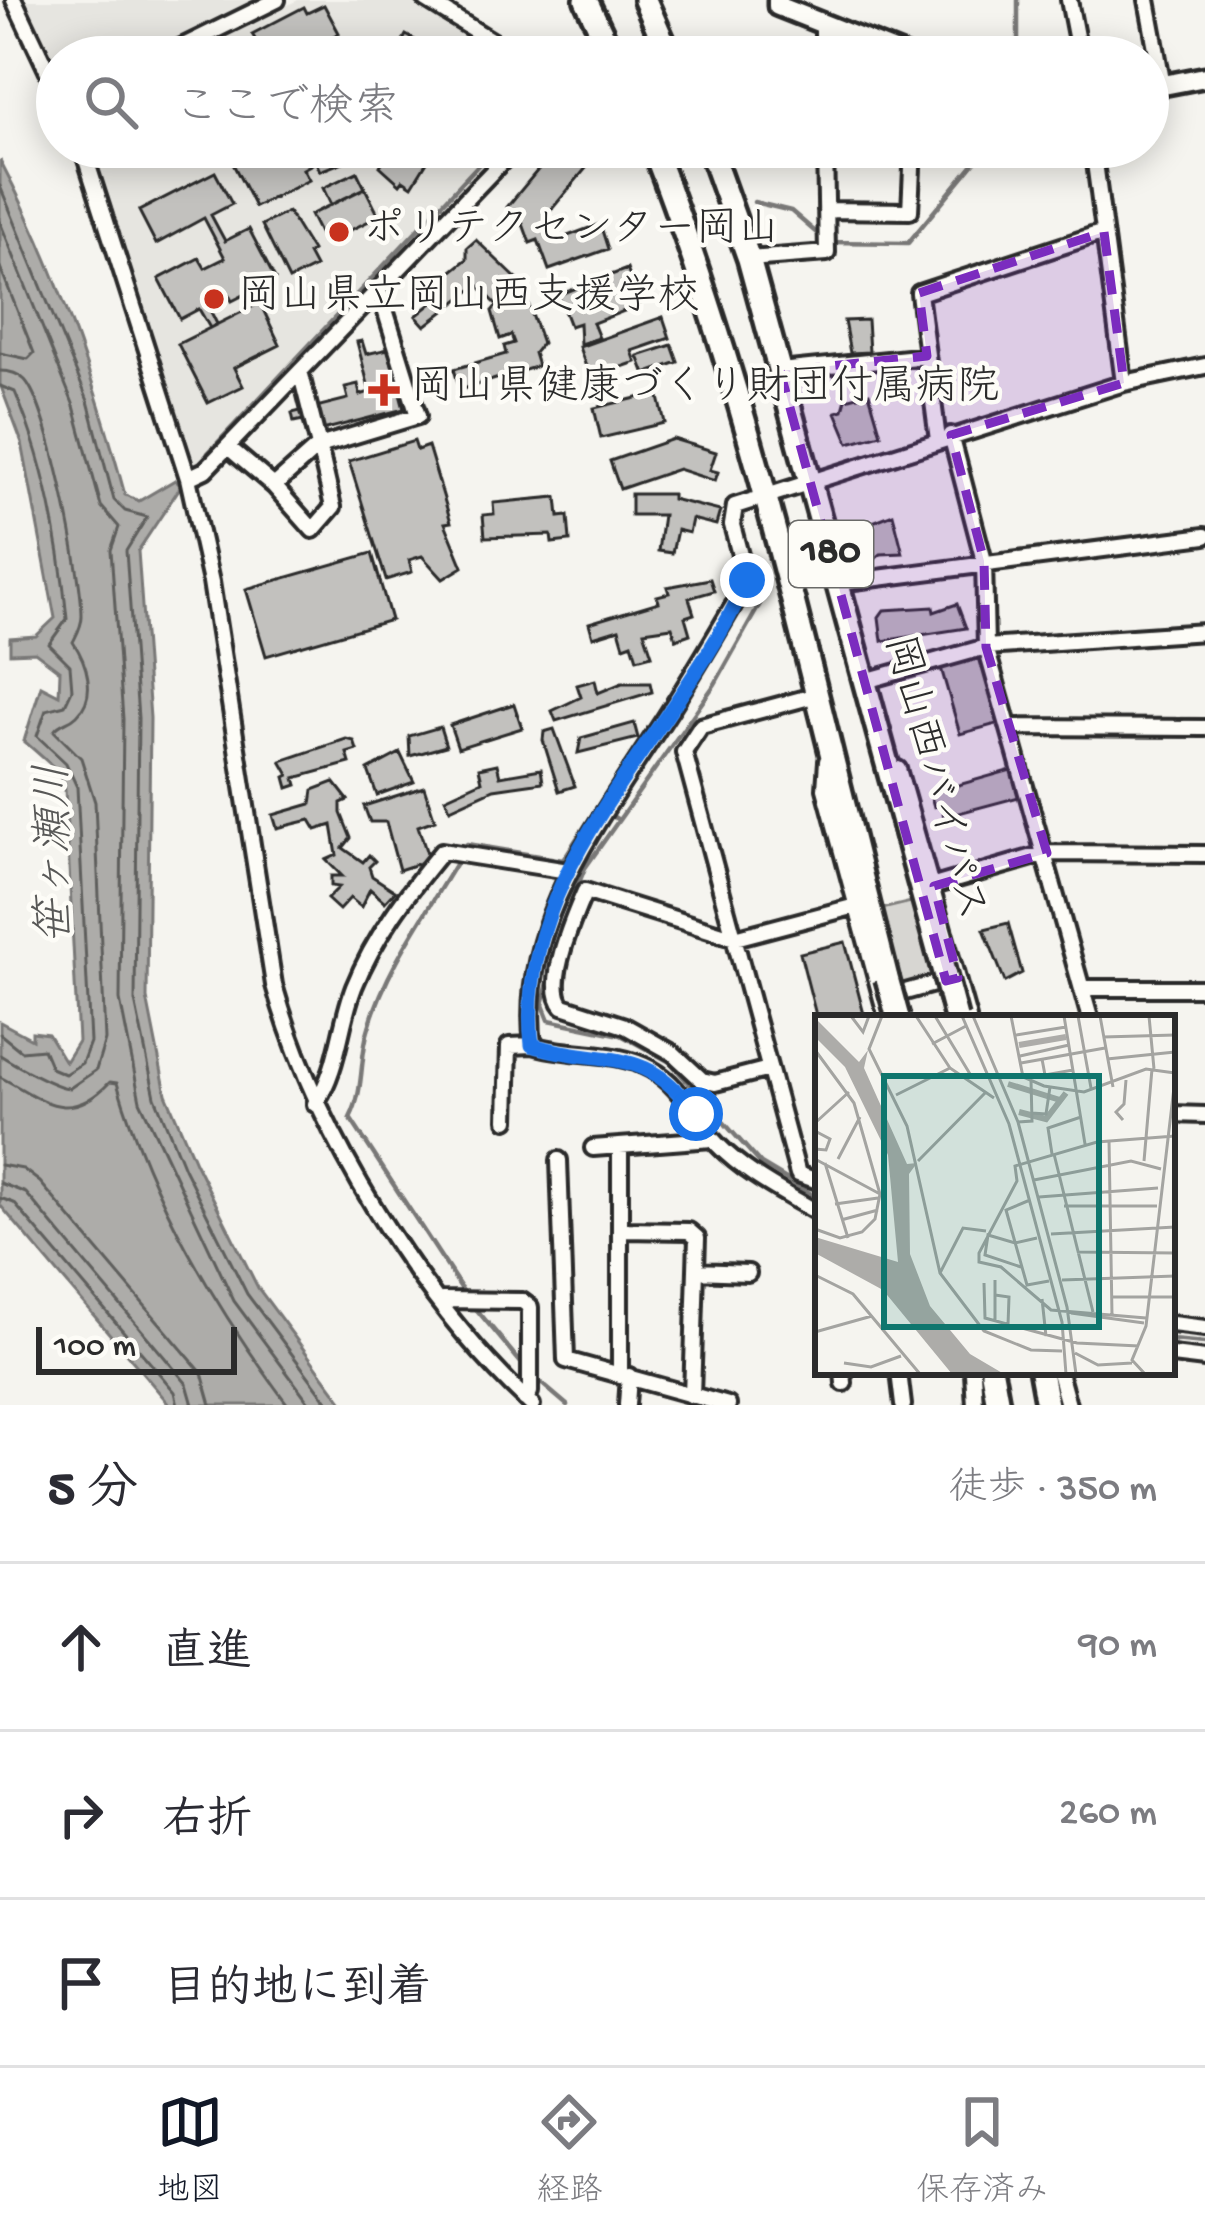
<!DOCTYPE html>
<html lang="ja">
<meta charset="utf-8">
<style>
body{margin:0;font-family:"Gochi Hand","Klee One",sans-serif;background:#f7f7f7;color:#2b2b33}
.scale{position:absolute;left:36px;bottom:30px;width:201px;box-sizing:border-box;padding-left:12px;border:6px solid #2b2b2b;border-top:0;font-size:33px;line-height:42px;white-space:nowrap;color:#2b2b2b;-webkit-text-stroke:9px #fdfcf7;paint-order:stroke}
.stop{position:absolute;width:36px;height:36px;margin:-27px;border:9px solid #1a73e8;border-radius:50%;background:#fff}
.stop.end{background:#1a73e8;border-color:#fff;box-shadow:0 3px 12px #0008}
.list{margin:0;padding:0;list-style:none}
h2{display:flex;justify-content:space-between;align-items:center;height:156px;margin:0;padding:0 48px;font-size:51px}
h2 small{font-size:39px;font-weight:400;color:#7c7c81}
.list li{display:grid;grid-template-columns:78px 1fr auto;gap:36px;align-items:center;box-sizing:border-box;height:168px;padding:0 48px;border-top:3px solid #e1e1e2}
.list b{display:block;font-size:45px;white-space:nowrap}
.list em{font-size:39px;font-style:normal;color:#7c7c81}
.icon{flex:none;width:66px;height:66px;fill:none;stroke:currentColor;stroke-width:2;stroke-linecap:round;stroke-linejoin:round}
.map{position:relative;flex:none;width:1205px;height:1405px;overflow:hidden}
.search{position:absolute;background:#fff;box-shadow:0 6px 30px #0003;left:36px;right:36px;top:36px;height:132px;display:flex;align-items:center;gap:30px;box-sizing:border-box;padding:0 42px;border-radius:66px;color:#7c7c81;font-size:45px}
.sheet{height:660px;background:#fff}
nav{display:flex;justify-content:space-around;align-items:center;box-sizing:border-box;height:168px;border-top:3px solid #e1e1e2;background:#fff;font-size:33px;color:#7c7c81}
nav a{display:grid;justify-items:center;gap:6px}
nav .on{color:#111827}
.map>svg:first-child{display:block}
.built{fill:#e6e5e0}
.green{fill:#d7d6d2;stroke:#81807e;stroke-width:3}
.water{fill:#adaca9;stroke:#797877;stroke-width:3}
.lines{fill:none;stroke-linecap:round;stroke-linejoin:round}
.shore{stroke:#5f5f5d;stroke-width:3}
.stream{stroke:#797877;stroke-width:4.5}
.building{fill:#c2c1be;stroke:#2b2b2b;stroke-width:3}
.minor-casing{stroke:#2b2b2b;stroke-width:22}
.major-casing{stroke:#2b2b2b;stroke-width:27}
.highway-casing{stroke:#2b2b2b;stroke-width:30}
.minor{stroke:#fdfcf7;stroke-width:14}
.major{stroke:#fdfcf7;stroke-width:18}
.highway{stroke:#fdfcf7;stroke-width:21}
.highway-bridge-casing{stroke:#2b2b2b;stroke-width:30;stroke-linecap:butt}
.highway-bridge{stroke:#fdfcf7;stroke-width:21}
.route{stroke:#1a73e8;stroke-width:15}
.marked{fill:#7b2cbf;fill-opacity:0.2;stroke:#7b2cbf;stroke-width:9;stroke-dasharray:24 15;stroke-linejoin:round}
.poi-dot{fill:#c8321e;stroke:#fdfcf7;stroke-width:4.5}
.labels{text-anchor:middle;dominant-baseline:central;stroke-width:9;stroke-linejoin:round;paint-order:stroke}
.shield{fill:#fdfcf7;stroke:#6a6a68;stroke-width:3}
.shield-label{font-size:39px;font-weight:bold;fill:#2b2b2b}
.poi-label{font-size:42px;fill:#2b2b2b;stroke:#fdfcf7;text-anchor:start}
.street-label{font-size:42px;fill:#2b2b2b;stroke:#fdfcf7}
.water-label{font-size:45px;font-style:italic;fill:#585857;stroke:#fdfcf7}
.inset-river{fill:none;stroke:#adaca9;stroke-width:6}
.inset-road{fill:none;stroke:#a4a4a1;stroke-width:3}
.view{fill:#0f766e;fill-opacity:0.15;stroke:#0f766e;stroke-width:6}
.inset-edge{fill:none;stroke:#2b2b2b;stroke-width:6}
</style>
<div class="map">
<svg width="1205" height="1405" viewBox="0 0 1205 1405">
<rect width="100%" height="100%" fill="#f5f4ef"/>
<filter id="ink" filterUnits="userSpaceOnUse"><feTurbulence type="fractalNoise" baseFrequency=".00833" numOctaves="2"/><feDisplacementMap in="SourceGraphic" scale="24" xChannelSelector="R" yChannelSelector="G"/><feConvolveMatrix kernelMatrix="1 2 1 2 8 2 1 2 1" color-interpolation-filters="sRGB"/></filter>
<g filter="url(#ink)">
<path class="built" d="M20 0H267L151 57H57V76Z
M298 0H410L502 57H181Z
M91 147H507L203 468 191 459Z"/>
<path class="green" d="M915 901 935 976 899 986 878 910Z"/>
<path class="water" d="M0 160C56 266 94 380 125 495L139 501 175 480 181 486 138 551 150 718 147 998 166 1094 195 1162 258 1288 345 1405H170L0 1205V1022L32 1039V1032L48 1034 65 1062 78 1041 65 789 57 770 24 741 41 686 59 695 60 671 35 652 10 653V638L36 636 55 618 22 443 0 384Z"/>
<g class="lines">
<path class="shore" d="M0 186 88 401 114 500 125 511 147 517 126 551 138 718 135 1001 155 1097 184 1168 247 1294 330 1405
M0 222 74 406 101 506 119 527 111 550 123 719 120 1000 140 1101 234 1301 311 1405
M0 267 34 353 28 359 0 353
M0 371C10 371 18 373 25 380 50 408 82 576 82 616 82 626 77 634 73 642 86 661 98 695 77 715 68 724 61 721 54 731L81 758 95 802 105 1040 96 1070 70 1088C56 1088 14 1064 0 1055
M0 386 15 392C45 462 60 544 67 619L49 644 70 665 72 690 65 705 46 710 37 736 66 763 77 787 90 1042 82 1063 65 1074 51 1068 43 1049 21 1051 0 1034
M0 1077C43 1099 67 1127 110 1082L117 1083C152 1201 215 1307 288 1405
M0 1165 23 1169 40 1182 202 1373 211 1405
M0 1183 26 1193 187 1384 193 1405
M0 1198 14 1203 175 1392 178 1405"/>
<path class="stream" d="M692 44 747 57
M627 49 653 47
M578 57 579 56
M1018 57V0
M754 202 791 211 827 242 908 243 987 147
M208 453 495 147
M760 604 715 684 585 868 560 929 543 1005 549 1020 621 1035 670 1062 761 1164 818 1198
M465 1294 350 1118C365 1089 359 1057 369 1027 388 962 434 903 467 844L563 860 597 807 617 819
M472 1304 526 1369
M1172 1340 1205 1343
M534 1377 567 1405"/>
</g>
<path class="building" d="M324 5 339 33 294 57H241L236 48 255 39 252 34 304 7 307 13Z
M406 35 437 52 434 57H394Z
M304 147 312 164 303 169 309 180 255 207 233 164 252 154 253 147Z
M331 147H351L356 157 320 171 313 156Z
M391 147H436L412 186 403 180 400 184 380 166Z
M557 147H575L592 161 547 215 557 240 600 224 608 249 549 270 538 240 530 243 523 224 513 228 507 207Z
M215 172 232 204 211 215 225 241 249 229 275 279 232 301 229 295 208 306 217 324 210 328 199 309 180 319 159 279 199 258 205 268 225 258 204 218 156 244 139 211Z
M357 172 365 188 331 205 323 188Z
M365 188 379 216 324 243 310 215Z
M288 212 312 251 308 254 315 267 289 280 262 225Z
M476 240 521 283 542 343 534 353 538 366 460 390 454 369 506 354 504 346 514 343 511 335 500 339 492 311 497 305 478 285 425 326 416 316 436 300 428 290 467 259V248Z
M627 269 640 305 593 323 599 338 580 344 579 323 570 326 558 295Z
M260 303 280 345 234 368 243 386 208 403 178 344Z
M663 317 670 338 632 351 636 362 590 378 579 347Z
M867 320 869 352 850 353 844 321Z
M362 341 366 354 388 349 404 409 307 434 303 420 294 422 292 413 348 399 345 387 358 384 360 395 370 392 357 342Z
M672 345 678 362 645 374 638 356Z
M658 393 665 423 601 438 594 408Z
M869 393 881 434 849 443 836 412 843 410 846 399Z
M673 439 716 452 710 470 718 472 715 481 678 469 620 489 610 461Z
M414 441 417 450 428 446 451 522 445 523 463 567 443 579 422 556 409 560 412 572 386 580 349 461Z
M631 494H672V499L720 511 716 525 692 519 689 533 677 530 672 553 658 551 663 515H631Z
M557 497 559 517 568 516 570 541 552 543 551 535 485 537 483 515 494 514 493 503Z
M893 514 903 553 881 554 874 560 869 557 860 527Z
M372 553 391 620 266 656 246 589Z
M710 579 714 591 689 598 694 614 685 617 690 634 676 639 672 627 644 631 652 655 637 659 632 643 624 646 619 629 593 637 589 623 659 602 657 596 669 593 667 587Z
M957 604 966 628 882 641 879 617 884 610 933 607 934 612Z
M980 656 1004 722 960 734 941 668Z
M595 680 598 693 622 683H650L652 692 556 721 552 711 581 697 577 685Z
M514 704 522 728 458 748 450 725Z
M634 723 638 738 578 753 581 738Z
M440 727 446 746 410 756 409 736Z
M554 729 575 786 559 791 543 740 544 732Z
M346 739 354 741 357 750 347 753 350 763 295 778 297 785 288 788 285 777 289 775 281 761Z
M400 753 414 782 377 795 368 770Z
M497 764 500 776 541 769 543 782 494 789 450 809 445 798 482 781 479 768Z
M1011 770 1019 797 944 817 941 805 934 807 930 793Z
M334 782 348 800 341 803V813L351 838 343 848 363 862 369 855 375 861 369 867 372 876 395 891 385 902 370 889 361 907 350 898 339 910 327 899 339 887 331 886V876H342L326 860 337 855 332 825 316 830 310 820 277 828 273 815 311 804 313 790Z
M424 787 435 820 418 826 429 860 399 870 386 822H370L364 806Z
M1008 923 1022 973 1005 982 984 929Z
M845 942 865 1018H818V1023L800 953Z"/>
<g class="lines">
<defs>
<path id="minor" d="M14 0 57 91
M426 0 518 57
M1069 0 1080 57
M1147 0 1163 86
M823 24V57
M161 57 277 0
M82 147 188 478 211 582 274 985C315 1131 420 1302 532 1405
M1093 147 1124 383
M826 210 910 211 913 147
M749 259 827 253 825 147
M780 371 927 356
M951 435 984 561 986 647 1090 1018
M938 440 919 293 1104 232
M228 447 274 486 319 446 300 371
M188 478 205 470 516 147
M274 486 313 530 333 507 319 446 418 416 379 290
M839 583 1205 536
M865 681 986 647 1205 632
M817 695 701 726 684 752 798 1174 818 1181
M1010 727 1205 728
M827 761 825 789 887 1018
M898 769 968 1018
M934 886 1047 853 1205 854
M1082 988H1205
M887 997 952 979
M769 1069 715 1083 702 1080 673 1053 625 1026 563 1006C544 985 574 916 585 891L735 938 856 906
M315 1104C339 1069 339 1026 354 987 374 937 408 892 442 851L568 871
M1172 1114 1205 1115
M507 1120 509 1046 533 1045
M593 1148 712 1139
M559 1160 566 1360 728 1405
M818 1213C783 1192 746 1174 718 1145 693 1120 684 1087 651 1069 614 1049 571 1057 533 1045 518 926 595 827 656 732 687 685 715 637 743 589L747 581 732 525 735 506 1124 383 1205 366
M622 1230 689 1231 697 1238 692 1396
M696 1271 748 1273
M442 1300 522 1301 530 1307V1392L525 1399
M1172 1324 1205 1328
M1172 1355 1205 1359
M843 1372 844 1383
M899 1372 903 1405
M973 1372 975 1405
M1059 1372 1068 1405
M620 1374V1147
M627 1405 629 1376"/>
<path id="major" d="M778 0V6L907 57
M1148 88 1205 77"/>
<path id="highway" d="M586 0 613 57
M645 0 670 57
M653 147C757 416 816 700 887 978
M709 147 749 259 942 965
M992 1372 998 1405
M1041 1372 1047 1405"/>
</defs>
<use href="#minor" class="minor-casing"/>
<use href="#major" class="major-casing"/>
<use href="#highway" class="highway-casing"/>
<use href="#minor" class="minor"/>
<use href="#major" class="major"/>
<use href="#highway" class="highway"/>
<defs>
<path id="highway-bridge" d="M942 965 956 1018
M887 978 898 1018"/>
</defs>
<use href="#highway-bridge" class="highway-bridge-casing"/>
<use href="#highway-bridge" class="highway-bridge"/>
</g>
</g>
<g class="lines" filter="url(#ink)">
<path class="route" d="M696 1114C645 1043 604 1067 532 1045 512 866 681 733 747 580"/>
</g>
<path class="marked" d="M1104 232 1124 383 951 435 984 561 986 647 1047 853 934 886 958 978 946 981 780 371 927 356 919 293Z"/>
<g class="poi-dot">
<circle cx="339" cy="232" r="12"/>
<circle cx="214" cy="299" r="12"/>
<path d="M378 372h12v12h12v12h-12v12h-12v-12h-12v-12h12z"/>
</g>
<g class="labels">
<rect class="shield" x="789" y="521" width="84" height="66" rx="9"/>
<g class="shield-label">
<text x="831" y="554">180</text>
</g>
<g class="poi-label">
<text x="363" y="232">ポリテクセンター岡山</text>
<text x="238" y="299">岡山県立岡山西支援学校</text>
<text x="411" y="390">岡山県健康づくり財団付属病院</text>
</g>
<g class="street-label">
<text transform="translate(932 779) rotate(75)">岡山西バイパス</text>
</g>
<g class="water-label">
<text transform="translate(58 854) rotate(-91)">笹ヶ瀬川</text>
</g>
</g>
<g transform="translate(815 1015)">
<rect width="360" height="360" fill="#f5f4ef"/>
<path d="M0 3 44 47 53 35 49 53 92 149 102 148 94 159 95 239 115 291 155 339 189 359H137L68 275 0 238V222L83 247 73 140 30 52 0 22Z" fill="#adaca9"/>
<path class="inset-river" d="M204 30 251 22M193 69 245 85M204 97 231 104 251 78"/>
<path class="inset-road" d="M36 1 48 17 54 1M67 1 54 34 92 111 125 258 169 316 216 335 247 336M101 1 135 53 179 83M120 1 155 59M147 1 194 109 247 307 251 359M158 1 203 107 252 292 261 359M196 1 208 62 229 71 269 77 331 54 360 58M249 1 270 129M263 1 276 73M285 1 298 72M334 1 339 54M201 20 251 12M288 22 360 20M117 29 151 11M0 35 39 88 65 179 60 204 47 217 25 223 0 214M205 41 254 30M227 44 230 60 258 55M292 44 360 37M206 48 290 33M81 80 135 53M217 98 231 99 235 72M308 105 301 97 309 89 311 65M203 107 217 106 216 65M0 108 34 77M0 116 15 124 11 135 0 134M294 125 297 300M237 139 233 113 266 102M239 139 278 297M0 144 65 179M23 144 45 102M103 146 171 77M329 146 337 54M10 148 33 223M219 165 316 146 346 154M224 182 343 173M215 185 191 195 212 270 234 266M20 189 63 183M249 191H342M26 205 63 195M236 219 360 212M262 237 360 238M206 252 170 240 173 220 200 228 222 223M125 258 148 213 171 216M0 260 38 279 105 359M247 265 360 261M169 268 170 303 262 328 324 331M180 280 194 282 193 310M298 282H360M227 284 231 321M256 298 329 308M331 303 236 295 186 252 164 247V238L202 166 200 151 282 127 360 121M180 306V265M0 317 57 301M260 338 283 350 317 348M29 348 56 352 86 341M330 359 317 345 331 311 360 64"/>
<path class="view" d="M69 61H284V312H69Z"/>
<rect width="360" height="360" class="inset-edge"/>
</g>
</svg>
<div class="scale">100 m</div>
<div class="stop" style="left:696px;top:1114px"></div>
<div class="stop end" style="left:747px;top:580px"></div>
<div class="search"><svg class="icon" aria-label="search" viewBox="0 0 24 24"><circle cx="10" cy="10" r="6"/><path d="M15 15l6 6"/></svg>ここで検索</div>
</div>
<section class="sheet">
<h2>5 分<small>徒歩 · 350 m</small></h2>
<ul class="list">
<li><svg class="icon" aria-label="ahead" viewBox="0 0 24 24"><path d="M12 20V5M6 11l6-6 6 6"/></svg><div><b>直進</b></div><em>90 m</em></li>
<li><svg class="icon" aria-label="right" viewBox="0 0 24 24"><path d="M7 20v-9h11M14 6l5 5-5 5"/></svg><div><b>右折</b></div><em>260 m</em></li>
<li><svg class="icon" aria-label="arrive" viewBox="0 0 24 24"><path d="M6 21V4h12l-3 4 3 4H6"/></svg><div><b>目的地に到着</b></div></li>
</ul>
</section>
<nav>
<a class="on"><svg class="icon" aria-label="map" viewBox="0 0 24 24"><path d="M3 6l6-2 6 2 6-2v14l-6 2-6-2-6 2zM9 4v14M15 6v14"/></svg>地図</a>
<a><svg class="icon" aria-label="directions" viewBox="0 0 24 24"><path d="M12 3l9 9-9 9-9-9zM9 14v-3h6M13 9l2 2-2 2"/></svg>経路</a>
<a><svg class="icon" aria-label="saved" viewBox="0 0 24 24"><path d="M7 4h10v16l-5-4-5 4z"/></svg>保存済み</a>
</nav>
